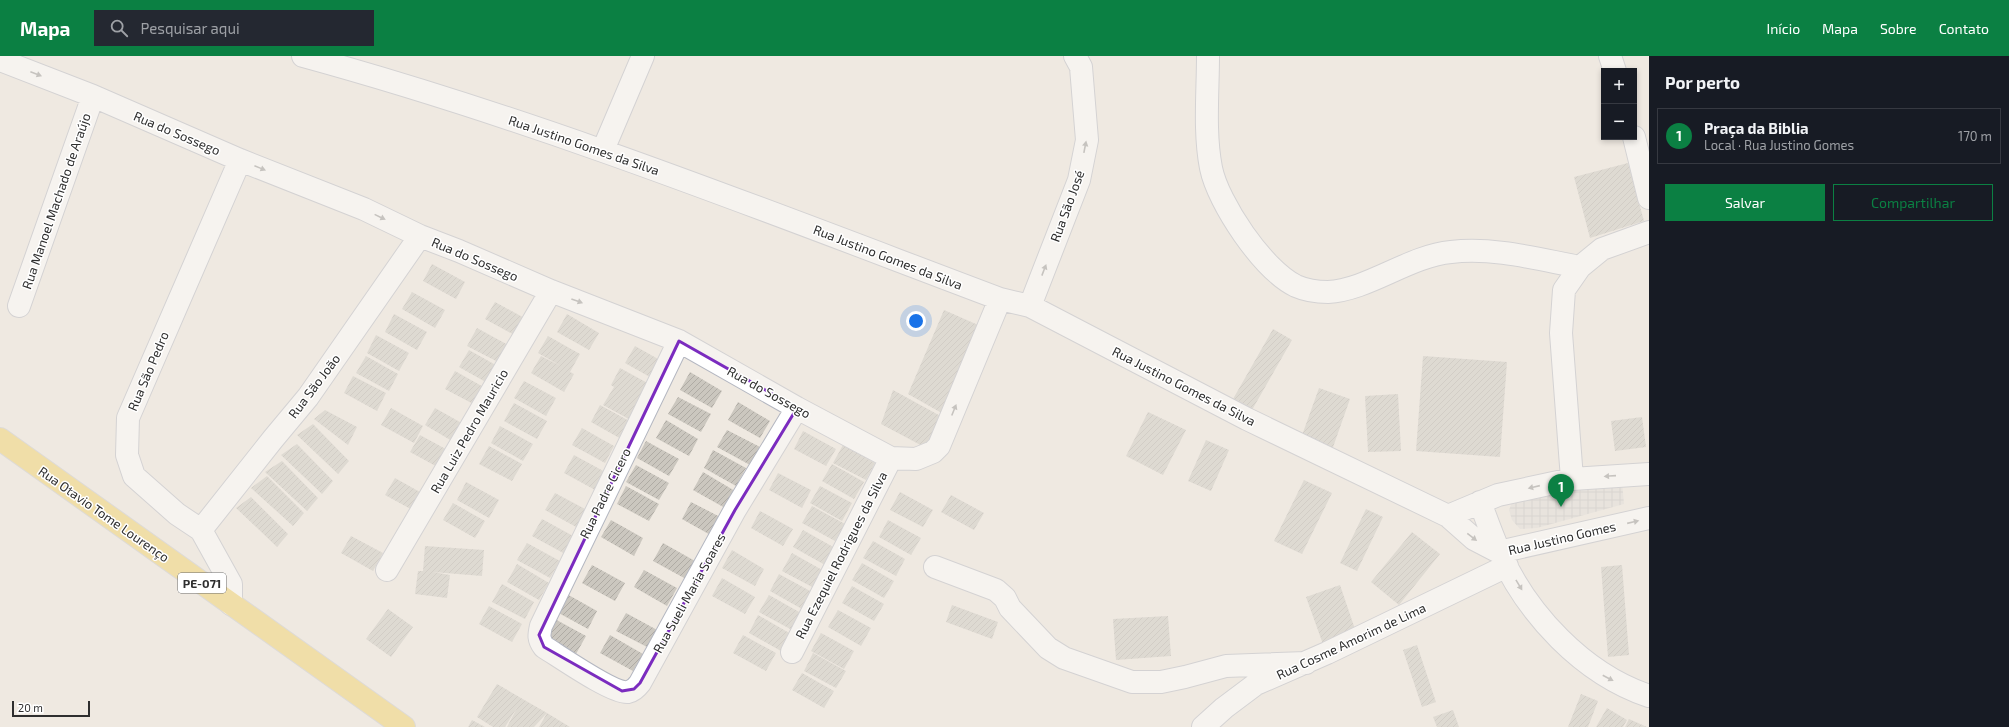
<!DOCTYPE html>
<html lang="pt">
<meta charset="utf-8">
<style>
body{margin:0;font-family:"Exo 2",sans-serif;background:#242831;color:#f1f3f6}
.controls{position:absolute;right:12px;top:12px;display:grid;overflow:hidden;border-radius:0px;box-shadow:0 2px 6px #0003}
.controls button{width:36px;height:36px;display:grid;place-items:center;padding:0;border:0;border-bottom:1px solid #363941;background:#171b24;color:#f1f3f6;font:20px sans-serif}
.scale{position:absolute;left:12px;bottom:10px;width:78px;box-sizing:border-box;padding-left:4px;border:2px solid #2e2e2e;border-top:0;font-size:11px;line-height:14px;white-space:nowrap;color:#2e2e2e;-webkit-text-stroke:3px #fff;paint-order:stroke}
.you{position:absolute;left:916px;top:265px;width:14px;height:14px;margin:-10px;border:3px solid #fff;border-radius:50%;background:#1a73e8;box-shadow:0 0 0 6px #1a73e833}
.badge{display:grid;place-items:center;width:26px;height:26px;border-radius:50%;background:#0b8043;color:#fff;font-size:13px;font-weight:700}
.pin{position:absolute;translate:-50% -33px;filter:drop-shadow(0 1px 2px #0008)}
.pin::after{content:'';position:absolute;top:21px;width:14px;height:12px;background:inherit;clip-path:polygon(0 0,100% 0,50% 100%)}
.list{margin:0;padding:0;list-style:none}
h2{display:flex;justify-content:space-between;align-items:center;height:52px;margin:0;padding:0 16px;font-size:17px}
h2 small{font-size:13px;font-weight:400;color:#9ea1a6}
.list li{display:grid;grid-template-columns:26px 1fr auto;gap:12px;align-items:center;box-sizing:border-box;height:56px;margin:0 8px 8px;padding:0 8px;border:1px solid #363941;border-radius:0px}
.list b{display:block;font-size:15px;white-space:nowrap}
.list p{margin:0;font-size:13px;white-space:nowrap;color:#9ea1a6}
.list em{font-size:13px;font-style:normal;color:#9ea1a6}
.actions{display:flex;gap:8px;padding:12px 16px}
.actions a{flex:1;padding:9px 0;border:1px solid #0b8043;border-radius:0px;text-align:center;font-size:14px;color:#0b8043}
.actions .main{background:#0b8043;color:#fff}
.icon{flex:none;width:22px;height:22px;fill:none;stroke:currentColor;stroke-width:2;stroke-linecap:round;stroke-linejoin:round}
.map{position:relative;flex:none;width:1649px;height:671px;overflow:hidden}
header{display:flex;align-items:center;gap:24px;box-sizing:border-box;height:56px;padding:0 20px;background:#0b8043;color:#fff}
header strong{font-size:19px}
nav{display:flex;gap:22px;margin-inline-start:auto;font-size:14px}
.search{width:280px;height:36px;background:#242831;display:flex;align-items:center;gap:10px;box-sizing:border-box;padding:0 14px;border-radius:0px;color:#9ea1a6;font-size:15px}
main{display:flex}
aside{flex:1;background:#171b24}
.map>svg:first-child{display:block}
.plaza{fill:url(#plaza-grid)}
.building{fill:url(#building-hatch)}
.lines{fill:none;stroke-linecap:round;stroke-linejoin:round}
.minor-casing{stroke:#b4b7c1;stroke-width:24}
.major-casing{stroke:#c9c9c9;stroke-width:24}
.minor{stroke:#fff;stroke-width:22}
.major{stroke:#f2d163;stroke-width:22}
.oneway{fill:#969696}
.marked{fill:none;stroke:#7b2cbf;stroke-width:3;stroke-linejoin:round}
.labels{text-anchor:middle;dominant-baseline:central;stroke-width:3;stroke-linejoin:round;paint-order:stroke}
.shield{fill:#fff;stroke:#6d6d6d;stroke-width:1}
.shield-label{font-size:12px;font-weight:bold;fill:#2e2e2e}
.street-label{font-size:13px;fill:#2e2e2e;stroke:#fff}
</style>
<header>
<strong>Mapa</strong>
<div class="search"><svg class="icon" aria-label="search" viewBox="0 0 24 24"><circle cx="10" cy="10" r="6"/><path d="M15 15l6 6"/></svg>Pesquisar aqui</div>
<nav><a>Início</a><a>Mapa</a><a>Sobre</a><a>Contato</a></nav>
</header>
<main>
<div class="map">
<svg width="1649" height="671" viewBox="0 0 1649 671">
<defs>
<pattern id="plaza-grid" width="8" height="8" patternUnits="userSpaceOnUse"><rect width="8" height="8" fill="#dfdcd8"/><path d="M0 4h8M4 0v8" fill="none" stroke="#c0bdba"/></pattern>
<pattern id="building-hatch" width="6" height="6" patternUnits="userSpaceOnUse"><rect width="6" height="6" fill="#cbc7bf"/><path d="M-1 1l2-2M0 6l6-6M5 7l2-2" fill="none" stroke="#afaba4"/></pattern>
</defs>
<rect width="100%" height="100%" fill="#efe9e1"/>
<path class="plaza" d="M1622 426 1624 448 1537 472 1520 473 1512 464 1509 454 1513 444 1520 434Z"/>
<path class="building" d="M1628 107 1644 165 1590 182 1574 121Z
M432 208 465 226 456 243 423 225Z
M412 236 445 254 435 272 402 253Z
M495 246 528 264 518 281 485 263Z
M944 254 985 272 947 360 908 338Z
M394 258 427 276 417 294 385 276Z
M567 258 599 277 589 294 557 276Z
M477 272 510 290 500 307 467 290Z
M1273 273 1292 284 1248 361 1229 350Z
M376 279 409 297 399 315 367 297Z
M548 280 580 298 570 316 574 318 564 336 531 317 541 300 561 310 538 297Z
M635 290 667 308 657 325 625 307Z
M469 294 501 312 491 329 459 311Z
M366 300 398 318 389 335 356 317Z
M1423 300 1507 306 1500 401 1416 395Z
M620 312 653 330 636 367 603 349 614 331 611 329Z
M455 315 487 333 477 350 445 333Z
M690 316 722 335 712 352 680 334Z
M353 320 386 337 377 355 344 337Z
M524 325 556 342 546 360 514 342Z
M1319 332 1350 343 1332 394 1301 382Z
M893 334 946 363 928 393 881 368Z
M1398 338 1401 395 1368 396 1365 340Z
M678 341 711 358 701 376 668 358Z
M738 346 770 365 760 382 728 364Z
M514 347 547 365 537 383 504 365Z
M600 349 633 367 623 384 591 366Z
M391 352 423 370 414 387 381 369Z
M435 352 467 370 457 388 425 369Z
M325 354 357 371 348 389 314 363Z
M1148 356 1186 374 1163 419 1126 400Z
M1642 361 1646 391 1615 395 1611 365Z
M666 364 698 383 689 400 656 382Z
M313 368 349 405 338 418 297 379Z
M500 370 533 388 523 405 491 387Z
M582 372 614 390 605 407 572 389Z
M727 374 760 391 750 409 717 391Z
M803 375 836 393 826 410 794 393Z
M420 379 453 397 443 414 410 396Z
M1206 384 1229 394 1211 435 1188 425Z
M646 385 679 403 669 420 637 402Z
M297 388 333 425 322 438 281 399Z
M843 389 875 407 866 424 833 407Z
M489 390 522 408 512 425 479 408Z
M713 394 746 412 736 430 704 412Z
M574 399 607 417 597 435 564 417Z
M282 405 318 442 307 455 265 416Z
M832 408 864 426 854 443 822 425Z
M636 409 669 427 659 444 626 426Z
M703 416 735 435 725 452 693 434Z
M778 417 811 434 802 452 769 434Z
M267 420 304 457 293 470 251 432Z
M395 422 427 440 418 457 385 439Z
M1304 424 1332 437 1302 498 1274 485Z
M466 426 499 444 489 462 457 444Z
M626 430 659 448 649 465 617 448Z
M820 430 852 447 842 465 810 447Z
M900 436 933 454 923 471 890 454Z
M555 437 587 454 578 472 545 454Z
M951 439 984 457 974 474 941 456Z
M251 441 288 478 277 491 236 452Z
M691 446 724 463 714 481 682 463Z
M453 447 485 465 475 482 443 464Z
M812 450 845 468 835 485 802 467Z
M1366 453 1383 461 1357 515 1340 507Z
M760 455 793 473 783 490 751 472Z
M542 463 575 481 565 498 532 480Z
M611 464 643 482 634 500 601 481Z
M888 464 921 482 911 499 879 481Z
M803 474 835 492 825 509 793 491Z
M1412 476 1440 498 1399 549 1371 526Z
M351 480 383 497 373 515 341 497Z
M873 485 905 503 896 520 863 502Z
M527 487 560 505 550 522 517 504Z
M663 487 695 505 686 523 653 505Z
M425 490 484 494 482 520 433 516 450 519 447 542 415 538 418 515H423Z
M732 494 764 513 755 530 722 512Z
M792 497 824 515 814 532 782 515Z
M862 507 894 525 884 542 852 524Z
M517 508 549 527 539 544 507 526Z
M592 509 625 527 615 545 582 527Z
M1622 509 1629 599 1608 601 1601 511Z
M644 514 677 532 667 550 634 531Z
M779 518 812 536 802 553 770 535Z
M722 522 755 541 745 558 712 540Z
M502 528 534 546 525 563 492 546Z
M1340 529 1357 579 1324 591 1306 541Z
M852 530 884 548 874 565 842 547Z
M565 537 597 555 588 573 555 555Z
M769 539 801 557 792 574 759 556Z
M952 549 998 566 992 583 946 566Z
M489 550 522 568 512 586 479 568Z
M388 553 413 571 391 601 366 583Z
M838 554 871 572 861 590 828 571Z
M626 557 659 575 649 592 616 575Z
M758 559 791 578 781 595 749 577Z
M1168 560 1171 600 1116 604 1113 563Z
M553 562 586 580 576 598 543 580Z
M821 577 854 595 844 613 811 595Z
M610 579 643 598 633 615 600 597Z
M743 579 776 597 766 615 733 597Z
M1417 589 1436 646 1422 651 1403 594Z
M813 597 846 615 836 632 804 615Z
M802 617 834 635 824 652 792 634Z
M497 628 547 657 570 671H539L547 657 534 671H507L518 650 505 671H493L477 661Z
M1581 638 1598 645 1588 671H1568Z
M1607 652 1627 664 1623 671H1596Z
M1453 654 1459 671H1437L1433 661Z
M1629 663 1647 671H1625Z
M472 664 485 671H468Z"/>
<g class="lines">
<defs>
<path id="minor" d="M303 0C541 65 769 156 1000 243L1030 250 1247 363 1448 460 1474 483 1499 496 1649 462
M1208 0C1208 36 1204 76 1211 112 1218 147 1263 214 1296 230 1305 234 1318 236 1328 236 1368 234 1409 200 1451 196 1494 191 1537 203 1580 211
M1610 0 1615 15
M0 4 93 40 240 104 364 153 420 180 459 195 551 235 679 285 797 352 891 402 916 403 933 396 939 390 1000 243
M1634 81 1649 142
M603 94 643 0
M19 250 93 40
M1030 250 1079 124 1087 84 1081 11 1075 0
M679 285 541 570C539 579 538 583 544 591 559 600 613 638 628 636 633 635 637 631 640 627L735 454 797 352
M1572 423 1561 277 1564 234 1580 211 1602 193 1649 176
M1480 446C1486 462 1492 479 1499 495 1527 558 1583 618 1649 640
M1448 460 1498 439 1572 423 1649 418
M201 474 273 383 308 341 420 180
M935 511 996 534 1005 542 1010 552 1048 592 1064 602 1132 626H1161L1185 621 1226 610 1306 607
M387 514 551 235
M231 548V528L201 474 177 458 134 420 127 399 128 362 240 104
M792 596 891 402
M1203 671 1224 652 1256 628 1327 597 1507 510"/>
<path id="major" d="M0 383 404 671"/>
</defs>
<use href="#minor" class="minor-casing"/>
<use href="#major" class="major-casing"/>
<use href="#minor" class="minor"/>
<use href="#major" class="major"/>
</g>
<defs><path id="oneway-solid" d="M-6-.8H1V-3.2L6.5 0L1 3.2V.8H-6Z"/></defs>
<g class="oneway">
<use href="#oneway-solid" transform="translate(36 18) rotate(21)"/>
<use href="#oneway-solid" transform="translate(1085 91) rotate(-79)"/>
<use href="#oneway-solid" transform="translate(260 112) rotate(22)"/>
<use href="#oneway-solid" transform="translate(380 161) rotate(26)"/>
<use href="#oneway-solid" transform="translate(1044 214) rotate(-69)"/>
<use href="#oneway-solid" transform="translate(577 245) rotate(20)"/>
<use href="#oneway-solid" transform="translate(954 354) rotate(-68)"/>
<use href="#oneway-solid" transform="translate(1610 420) rotate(176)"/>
<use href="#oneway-solid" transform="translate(1534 431) rotate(167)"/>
<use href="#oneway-solid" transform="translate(1633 466) rotate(-13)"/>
<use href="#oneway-solid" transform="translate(1472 481) rotate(38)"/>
<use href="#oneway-solid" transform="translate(1519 529) rotate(59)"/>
<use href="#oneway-solid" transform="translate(1608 622) rotate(28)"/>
</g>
<path d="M0 0H1649V671H0ZM679 285 797 352 735 454 640 627 634 633 622 635 544 591 539 579Z" fill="#efe9e1" fill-opacity=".55" fill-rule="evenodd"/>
<path class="marked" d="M679 285 797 352 735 454 640 627 634 633 622 635 544 591 539 579Z"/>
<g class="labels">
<rect class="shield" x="178" y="517" width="48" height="20" rx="3"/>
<g class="shield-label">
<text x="202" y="527">PE-071</text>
</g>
<g class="street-label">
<text transform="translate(177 77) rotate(23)">Rua do Sossego</text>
<text transform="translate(584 89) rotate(19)">Rua Justino Gomes da Silva</text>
<text transform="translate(56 145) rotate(-71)">Rua Manoel Machado de Araújo</text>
<text transform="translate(1067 150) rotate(-70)">Rua São José</text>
<text transform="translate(888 201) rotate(21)">Rua Justino Gomes da Silva</text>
<text transform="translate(475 203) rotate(23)">Rua do Sossego</text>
<text transform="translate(148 315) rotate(-67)">Rua São Pedro</text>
<text transform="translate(314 330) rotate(-53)">Rua São João</text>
<text transform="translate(1184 330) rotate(27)">Rua Justino Gomes da Silva</text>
<text transform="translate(769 336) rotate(29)">Rua do Sossego</text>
<text transform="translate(469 375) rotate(-60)">Rua Luiz Pedro Mauricio</text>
<text transform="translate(605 437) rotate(-64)">Rua Padre Cicero</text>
<text transform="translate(104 458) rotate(35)">Rua Otavio Tome Lourenço</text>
<text transform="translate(1562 482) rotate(-13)">Rua Justino Gomes</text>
<text transform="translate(841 499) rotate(-63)">Rua Ezequiel Rodrigues da Silva</text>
<text transform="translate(689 537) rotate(-61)">Rua Sueli Maria Soares</text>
<text transform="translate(1351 585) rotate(-25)">Rua Cosme Amorim de Lima</text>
</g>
</g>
</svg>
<div class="controls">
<button>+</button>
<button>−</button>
</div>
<div class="scale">20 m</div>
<div class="you"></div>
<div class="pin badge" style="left:1561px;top:451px">1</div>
</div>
<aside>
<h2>Por perto<small></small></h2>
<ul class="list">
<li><span class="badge">1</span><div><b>Praça da Biblia</b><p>Local · Rua Justino Gomes</p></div><em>170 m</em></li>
</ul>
<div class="actions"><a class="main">Salvar</a><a>Compartilhar</a></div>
</aside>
</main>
